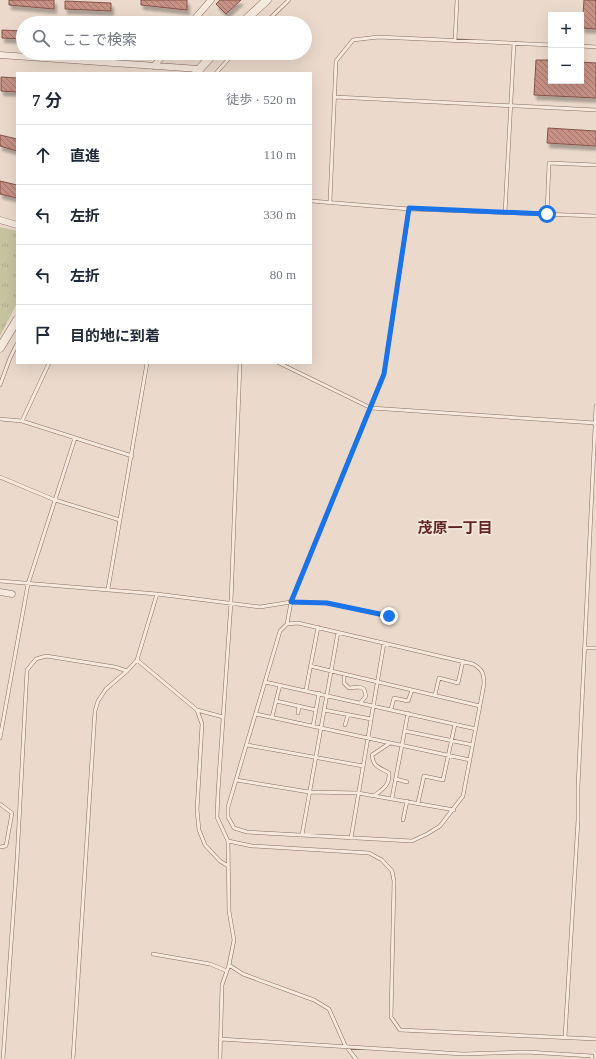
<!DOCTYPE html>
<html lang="ja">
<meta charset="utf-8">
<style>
body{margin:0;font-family:"Times New Roman","Noto Sans JP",serif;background:#f2f2f3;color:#1f2937}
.controls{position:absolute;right:12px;top:12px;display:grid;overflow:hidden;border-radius:0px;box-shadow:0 4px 16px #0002}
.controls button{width:36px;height:36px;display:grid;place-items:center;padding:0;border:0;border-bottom:1px solid #e0e1e3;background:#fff;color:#1f2937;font:20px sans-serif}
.stop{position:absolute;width:12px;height:12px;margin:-9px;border:3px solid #1a73e8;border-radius:50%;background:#fff}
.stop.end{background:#1a73e8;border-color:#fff;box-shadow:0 1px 4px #0008}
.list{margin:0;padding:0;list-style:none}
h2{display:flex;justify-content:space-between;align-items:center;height:52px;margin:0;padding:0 16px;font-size:17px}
h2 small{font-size:13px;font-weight:400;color:#747a83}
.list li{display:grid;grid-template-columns:26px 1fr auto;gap:12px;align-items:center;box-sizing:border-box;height:60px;padding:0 16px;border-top:1px solid #e0e1e3}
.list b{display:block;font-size:15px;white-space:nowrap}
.list em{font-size:13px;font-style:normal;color:#747a83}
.icon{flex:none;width:22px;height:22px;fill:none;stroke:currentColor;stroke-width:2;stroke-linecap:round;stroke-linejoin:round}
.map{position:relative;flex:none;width:596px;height:1059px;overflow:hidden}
.search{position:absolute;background:#fff;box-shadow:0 4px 16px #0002;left:16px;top:16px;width:296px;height:44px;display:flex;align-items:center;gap:10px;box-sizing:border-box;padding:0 14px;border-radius:22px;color:#747a83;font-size:15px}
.panel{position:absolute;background:#fff;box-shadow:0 4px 16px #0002;left:16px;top:72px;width:296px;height:292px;border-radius:0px}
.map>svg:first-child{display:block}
.park{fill:url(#park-tufts)}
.building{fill:url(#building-back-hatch);stroke:#845249;filter:url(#shadow)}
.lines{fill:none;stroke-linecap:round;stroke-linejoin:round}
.service-casing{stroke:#876c61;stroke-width:4}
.minor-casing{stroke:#876c61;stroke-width:7}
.tertiary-casing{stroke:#876c61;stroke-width:9}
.service{stroke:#f6e9de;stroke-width:3}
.minor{stroke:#f6e9de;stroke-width:6}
.tertiary{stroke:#f6e9de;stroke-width:8}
.route{stroke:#1a73e8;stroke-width:5}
.labels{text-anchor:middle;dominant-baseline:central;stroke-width:3.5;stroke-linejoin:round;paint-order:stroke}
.neighbourhood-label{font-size:15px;font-weight:bold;fill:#622628;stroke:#f3e6db}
</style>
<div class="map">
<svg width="596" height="1059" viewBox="0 0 596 1059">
<defs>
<pattern id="park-tufts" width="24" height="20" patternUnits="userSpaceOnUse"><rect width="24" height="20" fill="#c9c4a0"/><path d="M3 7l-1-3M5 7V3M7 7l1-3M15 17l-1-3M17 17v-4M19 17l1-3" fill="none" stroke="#ada88a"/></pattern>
<pattern id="building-back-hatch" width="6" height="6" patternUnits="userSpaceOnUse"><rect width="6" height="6" fill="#c69085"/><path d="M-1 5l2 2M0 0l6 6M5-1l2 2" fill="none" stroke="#a2766c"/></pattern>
<filter id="shadow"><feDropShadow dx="2.5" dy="4.5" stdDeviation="1" flood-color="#0004"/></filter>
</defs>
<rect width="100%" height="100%" fill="#ebdacc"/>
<path class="park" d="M0 227 17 231V303L0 336Z"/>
<path class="building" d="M9 0H54V9L9 5Z
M141 0H187V10L141 5Z
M220 0H241L226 14 216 4Z
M584 0H596V29L582 28Z
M65 1 111 3V11L65 9Z
M2 30 23 31V39L2 38Z
M536 60H551V81H581V62L596 63V98L534 95Z
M1 77 17 78V92L1 91Z
M548 128 596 131V146L547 143Z
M0 135 17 139V151L0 146Z
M0 181 17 185V198L0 194Z"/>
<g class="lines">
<defs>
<path id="service" d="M265 23 289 0
M455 40 457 0
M581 46 596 47
M216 73 234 53
M335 97 596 110
M311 201 409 209 596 216
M330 201 336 61 353 40 378 37 551 45
M505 213 514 43
M547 214 549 163 596 165
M279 363 371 408 595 423
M0 385 10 358 17 344
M0 419 22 421 49 363
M22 421 132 456
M0 477 55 500 120 520
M0 581 157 594 260 607 291 602 327 603 389 616
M108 589 147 363
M298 623 473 664C482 669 484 673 484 684L463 796 440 826 427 834 412 841 247 832 234 828 228 817V807L280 631 287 624Z
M287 624 291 602 384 374 409 209
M585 648H596
M137 660 197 710 202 724 197 810 199 830 205 845 220 861 228 866
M310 666 480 706
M344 674V683L349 688 359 687 364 689 366 696 361 702
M265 682 476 729
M306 690 318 627
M435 695 439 678 458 683 463 661
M276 701 316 710
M391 709 394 698 408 701 412 690
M197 710 223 717
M324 710 371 719
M298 713 299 706
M256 714 470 760
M272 717 280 685
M345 725 348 715
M313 726 319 693
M405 731 473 745
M0 738 28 584 75 438
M247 745 363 766
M396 779 407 782
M236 780 309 792 358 793 454 810
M375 795C383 789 390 785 389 773 379 767 373 767 372 755L390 743
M392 798 408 713
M418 803 424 776 443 780 455 724
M0 804 12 813 6 846 0 847
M403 820 407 801
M302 835 338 632
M351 838 384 643
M228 841 252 846 369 853 382 860 392 871 394 881 391 1017 400 1030 596 1039
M153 954 210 964 227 971
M229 965 243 974 314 1000 329 1009 345 1045 356 1059
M565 1037 578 820V787L596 406
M220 1039 463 1054 527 1052 592 1056V1059
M3 1059 17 860 27 670 36 659 46 656 115 667 127 671
M73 1059 95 711 98 701 106 689 127 671 137 660 157 594
M220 1059 222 985 229 965 234 940 229 911 228 841 217 817 218 792 231 602 240 363"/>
<path id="minor" d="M191 23 211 0
M0 55 199 69
M154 66 165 53
M0 220 17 225
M0 592 12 594"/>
<path id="tertiary" d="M242 23 267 0
M196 73 214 53
M0 348 17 320"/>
</defs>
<use href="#service" class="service-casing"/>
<use href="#minor" class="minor-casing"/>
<use href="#tertiary" class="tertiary-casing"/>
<use href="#service" class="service"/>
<use href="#minor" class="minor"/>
<use href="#tertiary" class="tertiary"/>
</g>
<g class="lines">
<path class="route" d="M389 616 327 603 291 602 384 374 409 208 547 214"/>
</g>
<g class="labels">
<g class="neighbourhood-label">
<text x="455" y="528">茂原一丁目</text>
</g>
</g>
</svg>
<div class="controls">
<button>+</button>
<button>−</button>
</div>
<div class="stop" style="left:547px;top:214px"></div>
<div class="stop end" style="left:389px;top:616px"></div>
<div class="search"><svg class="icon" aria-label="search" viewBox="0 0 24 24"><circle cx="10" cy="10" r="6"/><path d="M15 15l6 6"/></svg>ここで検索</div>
<section class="panel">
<h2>7 分<small>徒歩 · 520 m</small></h2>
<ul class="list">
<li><svg class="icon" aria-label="ahead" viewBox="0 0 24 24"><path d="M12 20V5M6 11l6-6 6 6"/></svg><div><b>直進</b></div><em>110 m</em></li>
<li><svg class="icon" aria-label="left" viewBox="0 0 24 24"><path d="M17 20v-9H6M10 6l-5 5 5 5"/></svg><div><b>左折</b></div><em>330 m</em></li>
<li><svg class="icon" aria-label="left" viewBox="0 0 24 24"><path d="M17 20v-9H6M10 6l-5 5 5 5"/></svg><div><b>左折</b></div><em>80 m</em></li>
<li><svg class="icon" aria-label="arrive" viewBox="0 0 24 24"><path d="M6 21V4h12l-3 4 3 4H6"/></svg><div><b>目的地に到着</b></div></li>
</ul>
</section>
</div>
